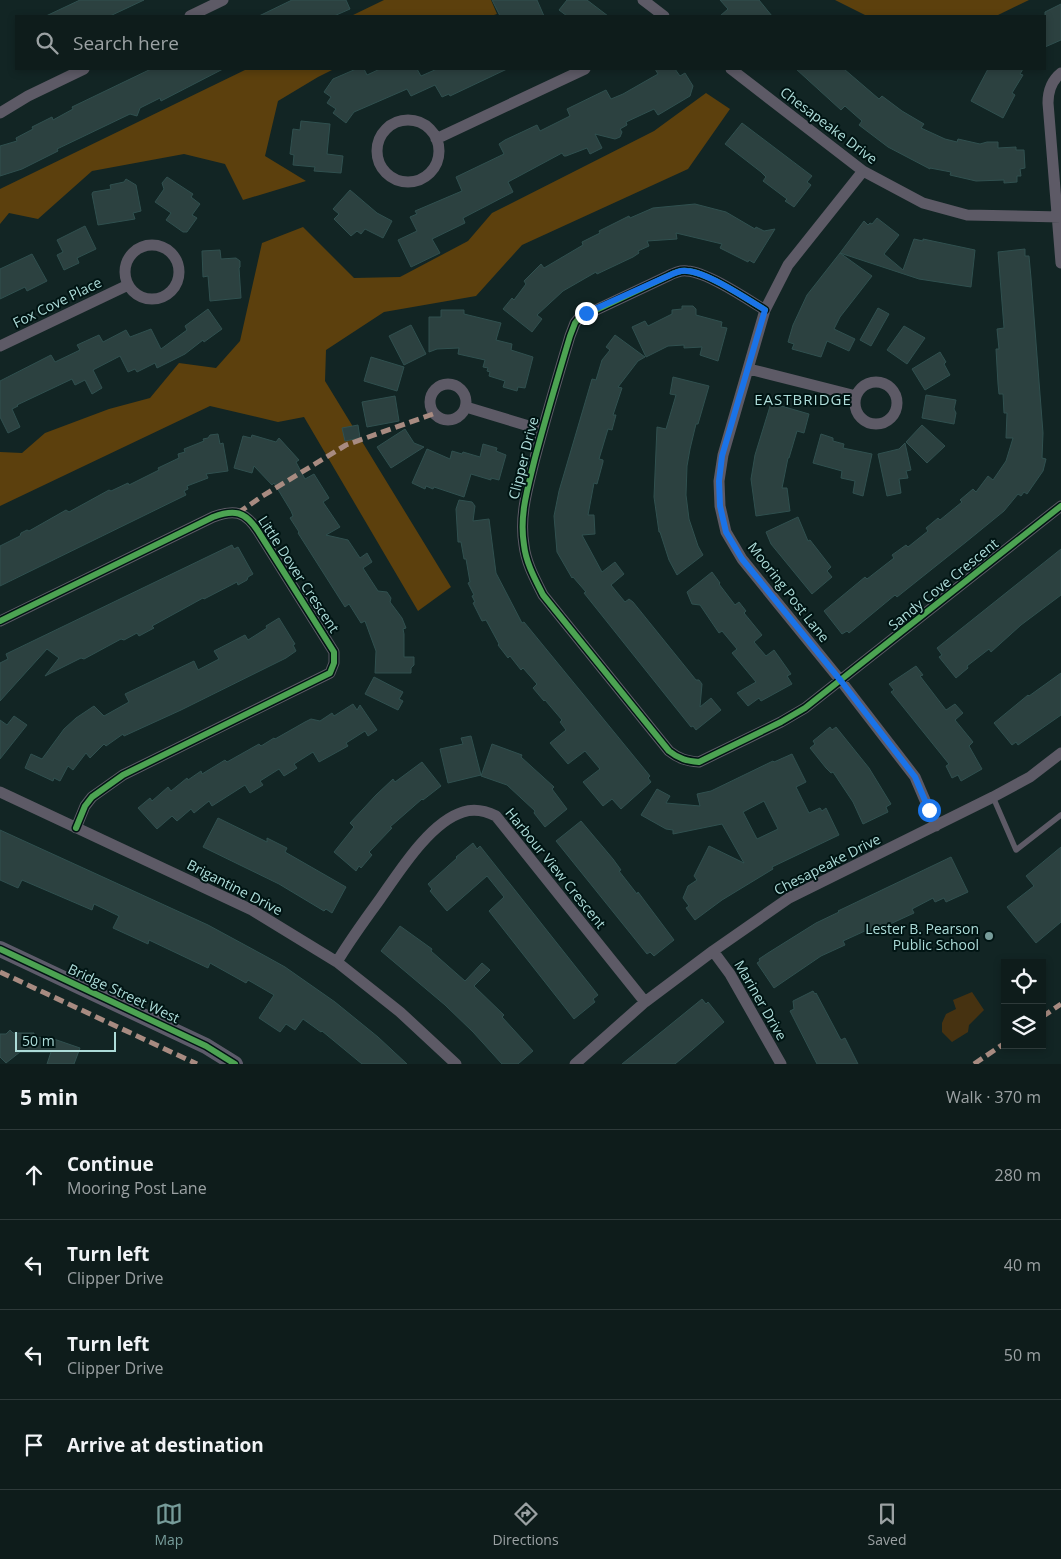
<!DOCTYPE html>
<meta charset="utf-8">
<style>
body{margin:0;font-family:"Open Sans",sans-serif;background:#172524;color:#f1f3f6}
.controls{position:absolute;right:15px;bottom:15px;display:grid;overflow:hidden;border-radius:0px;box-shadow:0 2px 8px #0003}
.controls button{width:45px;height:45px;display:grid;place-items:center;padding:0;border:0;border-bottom:1px solid #2e3a3a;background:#0e1c1b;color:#f1f3f6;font:25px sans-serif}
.scale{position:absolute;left:15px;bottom:12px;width:101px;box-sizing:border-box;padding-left:5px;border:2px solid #addcd9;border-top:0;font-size:14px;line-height:18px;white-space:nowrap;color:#addcd9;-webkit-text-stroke:4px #001413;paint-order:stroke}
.stop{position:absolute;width:15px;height:15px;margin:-11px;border:4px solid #1a73e8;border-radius:50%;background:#fff}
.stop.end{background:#1a73e8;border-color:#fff;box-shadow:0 1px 5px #0008}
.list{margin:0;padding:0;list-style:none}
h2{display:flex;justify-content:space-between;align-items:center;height:65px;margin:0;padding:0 20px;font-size:21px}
h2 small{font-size:16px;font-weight:400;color:#9ba1a3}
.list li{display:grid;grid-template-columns:32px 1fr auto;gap:15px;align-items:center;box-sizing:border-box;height:90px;padding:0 20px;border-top:1px solid #2e3a3a}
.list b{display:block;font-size:19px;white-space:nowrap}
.list p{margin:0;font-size:16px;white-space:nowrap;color:#9ba1a3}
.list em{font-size:16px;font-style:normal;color:#9ba1a3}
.icon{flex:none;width:28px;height:28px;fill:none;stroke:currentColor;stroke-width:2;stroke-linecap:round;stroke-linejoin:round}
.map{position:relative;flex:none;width:1061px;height:1064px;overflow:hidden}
.search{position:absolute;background:#0e1c1b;box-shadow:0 2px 8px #0003;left:15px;right:15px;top:15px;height:55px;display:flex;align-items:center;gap:12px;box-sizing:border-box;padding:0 18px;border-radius:0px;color:#9ba1a3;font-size:19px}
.sheet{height:425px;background:#0e1c1b}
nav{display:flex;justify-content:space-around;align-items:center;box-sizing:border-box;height:70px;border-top:1px solid #2e3a3a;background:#0e1c1b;font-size:14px;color:#9ba1a3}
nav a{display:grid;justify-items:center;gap:2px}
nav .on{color:#779c9a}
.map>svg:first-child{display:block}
.green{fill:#463211}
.forest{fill:#5c400d}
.building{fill:#2c4140;stroke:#30504f;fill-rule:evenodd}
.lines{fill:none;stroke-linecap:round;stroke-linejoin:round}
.lane{stroke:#5d5a66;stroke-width:5.5}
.street{stroke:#5d5a66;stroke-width:11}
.secondary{stroke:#5d5b6a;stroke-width:16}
.quiet{stroke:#a88b81;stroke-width:5;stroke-dasharray:10 5;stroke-linecap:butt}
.cycleway-casing{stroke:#001413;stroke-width:9}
.cycleway{stroke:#4ca352;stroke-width:6}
.route{stroke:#1a73e8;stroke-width:6}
.poi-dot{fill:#779c9a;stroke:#001413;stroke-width:2}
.labels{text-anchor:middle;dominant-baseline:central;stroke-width:4;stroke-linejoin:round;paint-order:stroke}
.street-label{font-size:14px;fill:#addcd9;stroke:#001413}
.poi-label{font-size:14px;fill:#addcd9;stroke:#001413;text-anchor:end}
.neighbourhood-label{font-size:15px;letter-spacing:1px;fill:#addcd9;stroke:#001413}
</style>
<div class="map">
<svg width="1061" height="1064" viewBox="0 0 1061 1064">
<rect width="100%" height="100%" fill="#122524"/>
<path class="green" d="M972 992 984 1010 969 1025 968 1032 952 1042 942 1032V1023L946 1014 956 1009 953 1000Z"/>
<path class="forest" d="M384 0H491L497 14 491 16H351Z
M835 0H1029L996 16H867Z
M247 69H334L318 77 278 101 265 156 306 181 243 200 225 164 184 154 92 171 38 219 9 213 0 224V189Z
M706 93 730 109 688 169 522 245 476 296 384 312 326 350 325 381 451 587 418 611 304 417 278 422 210 406 0 506V452L22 453 45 433 109 409 150 398 179 363 216 368 240 341 262 243 303 227 354 278 400 277 468 241 492 213 654 131Z"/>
<path class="building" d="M80 0H144L110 16H46Z
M292 0H346L350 9 334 16H259Z
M492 0H537L544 16H500Z
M567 0H587L608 16H567L559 10Z
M720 0H759L772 16H720L728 9Z
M1061 4V40L1045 47V12Z
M151 69H223L161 101 160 98 140 108 137 116 130 114 57 149 58 151 22 169 0 176V146L17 141 16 138 33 129 32 127 52 117 53 120 73 109 72 107Z
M356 69H364L367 75 380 69H417L421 76 437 69H507L450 96 449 94 442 97 435 85 411 96 407 89 354 112 346 123 333 113 336 109 327 103 331 97 324 92 333 79Z
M655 69H675L680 76 685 73 693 86 690 96 658 115 654 109 626 122 627 125 620 129 622 132 620 137 615 139 595 134 602 148 590 154 587 148 566 156H564L562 153 508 182 513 192 463 218 465 223 432 239 440 253 411 267 398 240 417 231 410 217 417 214 415 211 462 191 456 177 504 154 499 144 505 140 537 125 540 131 570 116 567 109 606 90 611 99 623 94 658 74Z
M796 69H844L879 99 882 96 902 111 924 124 921 128 945 139 957 142 958 139 980 144 987 142H998V148L1016 147V150H1024L1025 168 1020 169 1021 176H1017V182L1004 183V180L976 181 950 175 951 172 930 168V169L888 147 859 125 862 121 845 106 841 110Z
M988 69H1023L1020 74 1023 75 1012 93 1015 95 1003 118 971 101Z
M301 121 330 124 327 154 343 156 341 173 314 171 315 167 293 165 294 155 290 154 293 129 300 130Z
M742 123 812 176 807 182 811 185 794 207 785 201 787 199 763 181 766 177 761 172 725 144Z
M167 177 193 194 191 197 200 204 192 215 197 218 187 232H183L166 220 171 213 155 202 164 189 162 183Z
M126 179 136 185 141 211 133 213 135 219 98 225 92 194 93 192 111 189 110 185 124 182Z
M350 190 377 213 392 221 383 238 365 229 361 234 357 231 351 236 334 219 339 214 333 209Z
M695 204 726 212 755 229 756 227 764 231 775 229 754 263 749 260 748 262 720 248 722 244 676 233 677 239 647 241 649 246 638 251 639 253 633 257 597 274 596 272 563 291 537 315 542 319 532 332 503 309 512 298 514 300 526 284 524 281 541 264 544 268 583 245 582 242 600 233 599 231 629 216 630 218 653 208Z
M877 218 899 235 884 254 903 270 914 239 923 241V239L975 250 971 287 919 279 840 253 864 221 868 225 870 223 872 224Z
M85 226 96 249 77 258 79 263 64 270 57 255 63 252 57 240Z
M1025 249V256H1029L1031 278 1043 433 1042 458 1046 459 1043 471 1027 494 1024 492 1021 496 1018 494 1004 511 966 542 897 597 895 595 849 633 847 631 842 634 824 611 865 577 867 579 894 558 892 555 906 545 908 547 928 531 926 528 938 518 940 520 962 502 960 500 973 489 976 492 988 476 993 480 1006 461 1013 438H1006L1007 413H1004L1003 394H999L998 384 996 349H999L997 329 1004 328 998 252Z
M220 250 221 259 236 258 240 261V267L239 268 241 298 210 301 208 276 203 277 202 251Z
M840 253 872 276 840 317 834 329 855 339 849 351 827 341 821 357 792 349 794 344 788 342 793 325 807 295Z
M32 254 47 281 27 291 25 287 0 299V269Z
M682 306H693L696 309V315L722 322 721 327 727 328 718 361 700 355 702 347 684 348V345L668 346 646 357 632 327 645 321 648 326 672 314V310L682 309Z
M878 308 889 314 871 346 860 340Z
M208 309 222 329 204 342 203 340 185 354 157 368 155 363 137 372 135 369 128 372 120 356 93 370 102 388 92 394 85 380 75 385 72 379 17 405 18 406 12 409 20 427 8 433 0 417V381L51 355 55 362 80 350 77 345 99 335 103 342 126 330 130 337 151 329 161 349 187 330 185 326Z
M441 310H464V314L501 323 496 340 512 344 511 350 533 357 525 388 518 387 517 391 503 387 505 381 489 376 490 372 487 371 488 368 483 367 485 360 458 354 459 348 437 349 429 352V317H441Z
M411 325 426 354 404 365 389 336Z
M904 326 925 338 907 364 887 350Z
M615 335 645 357 638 361 618 387 622 388 613 415H616L612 430 608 429 599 459 603 460V462L597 484 594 483 588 515H594L595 534 582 535 602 572 615 562 624 574 611 585 625 602 629 599 633 602 696 680H699L702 684 700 707 711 698 721 710 696 730 693 726 691 727 584 593 586 592 573 577 572 578 557 552 554 516 559 491 592 379 596 380 602 360 610 350 606 347Z
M940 352 946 362 944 364 950 375 925 390 912 369Z
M371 357 404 367 397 391 364 381Z
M673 377 709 386 698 424H696L690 449 687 466 686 495 689 519 698 546 703 555 677 575 669 560 660 532H659L654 497 657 427 666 429 676 395 670 394Z
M926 395 956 400 954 409 956 413 954 424 922 418Z
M395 396 399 421 367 427 362 402Z
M771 403 809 414 804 433 797 431 789 458H788L782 488H787L790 511 756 516 751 479 755 455Z
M358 425 360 438 345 441 342 428Z
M922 425 945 446 927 463 906 442Z
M405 429 414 443 424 447 391 468 377 447Z
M218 434 220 444 223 443 228 471 206 474 208 478 187 486 188 489 184 491 186 495 0 586V546L20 536 21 533 27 530 29 531 66 510 69 512 109 490 111 491 128 483 129 485 159 470 158 468 179 458 178 454 185 452 184 449 204 441 203 439 208 438 210 435Z
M821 434 833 438V441L844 444 843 448 872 454 863 496 853 493 855 481 841 478 842 471 813 463Z
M252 435 276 442 279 438 299 460 296 462 305 479 314 474 329 498 323 502 340 527 326 535 348 540 360 558 367 553 372 562 363 568 378 591 387 592 391 598 390 602 402 618 406 628 403 629 404 634V657H414V665L411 668V673H375L376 651 365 621 361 623 349 604 345 607 298 533 299 532 290 518 293 516 291 511 274 483 272 485 254 466 252 473 234 468 243 436 251 438Z
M905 443 911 470 906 471 908 478 899 479 901 493 887 496 878 454 899 449Z
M483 444 497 448 496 451 506 455 499 480 491 478V480L471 474 464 497 434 487 433 489 426 486 425 489 412 483 427 449 450 459 452 451 462 454 463 452 480 457Z
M459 500 472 502 475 506 473 521 489 519 496 573 522 623 524 622 650 776 648 778 651 782 621 809 612 799 603 806 583 782 600 769 585 751 568 764 550 743 566 730 560 722 562 720 545 700 544 701 533 688 537 684 523 668 521 670 510 656 508 658 498 645 499 644 486 620 482 621 473 603 475 602 472 596 474 595 468 583 470 582 466 559H464L461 542H458L456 509Z
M798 517 808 541 810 540 831 567 827 571 832 577 812 594 771 544 766 532Z
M232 545 234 549 238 547 253 574 248 577 247 580 238 585 237 582 204 599 203 598 152 626 154 628 139 636 137 633 124 640 121 639 84 659 81 658 45 676 59 658 47 649 0 701V663L8 659 6 654Z
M1061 549V595L1021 625 991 652 989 649 967 666 968 668 956 678 939 657 942 655 937 648Z
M712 572 720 583 719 584 735 605 739 602 746 611 744 613 762 635 754 642 766 656 774 650 791 674 787 676 792 684 761 701 759 698 748 706 737 693 756 682 732 653 737 649 722 631 719 633 700 605 692 604 687 592Z
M279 618 295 644 293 645 296 651 286 658 181 710 124 736 123 734 106 746 104 744 90 758 86 753 73 770 68 766 60 781 54 778 53 781 25 768 31 754 42 759 64 729 76 718 94 706 104 716 129 702 125 694 194 661 198 670 219 659 214 651 245 635 248 640 267 628 266 626Z
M916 666 923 675 920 676 946 710 955 704 963 713 955 720 973 742 969 746 982 769 961 781 958 775 952 778 946 766 949 764 891 692 894 690 889 684Z
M1061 673V715L1018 745 1016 742 1012 745 994 723 1028 695 1029 696Z
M374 677 403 692 399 699 403 701 398 710 365 694Z
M353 704 357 710 360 705 377 730 368 736 365 731 346 743 348 746 319 762 313 752 294 764 297 768 284 776 279 769 260 781 263 785 250 793 245 785 212 806 209 801 194 813 191 809 177 821 172 816 157 829 138 808 150 798 152 801 168 787 171 791 187 778 188 780 201 771 202 774 225 760 227 762 259 744 261 746 274 738 275 739 305 722 311 719 320 721 332 713 334 716Z
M14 716 27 725 0 759V720L7 725Z
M830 727 832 730 836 727 869 768 891 804 886 807 888 812 863 824 853 802 833 772 831 773 826 768 810 748 815 744 813 741Z
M471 736 481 775 448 783 440 749 463 744 461 738Z
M492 744 522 755 521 757 554 787 552 789 567 809 545 827 534 813 535 811 507 785 481 776Z
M792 754 806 782 796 787 809 813 820 808 822 811 826 808 839 835 772 867 773 869 722 900 695 920 686 908 689 906 683 898 688 886 697 880 694 876 709 846 744 863 722 824 673 834V830L666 829 641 815 657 789 670 796 666 803 700 806 697 794 711 791 773 761 774 762ZM764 801 778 829 757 839 743 812Z
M422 762 441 786 423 800 422 799 390 827 392 828 369 852 372 855 361 868 359 866 356 871 334 852 354 827 350 823 376 795 393 779 395 782Z
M218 818 267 842V838L287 848 285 852 346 887 332 913 326 909 324 911 279 884 203 847Z
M581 821 613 859 621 870 619 871 637 894 638 892 674 940 654 956 650 952 647 954 556 841Z
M0 830 208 925 267 957 285 967 335 1002 378 1037 407 1064H362L322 1031 321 1032 303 1019 295 1030 286 1024 280 1032 259 1018 274 995 248 980 246 983 210 963 208 968 149 940 148 944 113 928 119 916 94 904 92 910 22 880 18 888 0 880Z
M473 843 477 849 480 846 598 995 593 999 595 1002 574 1019 489 911 504 897 487 876 447 911 430 891 432 889 428 884 457 858 456 857Z
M1061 847V922L1036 943 1007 907 1034 886 1026 876Z
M951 857 968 892 946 902 944 898 935 902 933 898 912 909 914 913 875 931 868 933 867 930 843 941 845 945 821 956 774 988 757 963 760 961 759 959 768 953 816 923 839 912 838 911Z
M400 926 432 949 431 951 465 981 482 963 490 970 474 986 504 1015 502 1017 533 1051 518 1064H502L473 1032 445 1005 381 951Z
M813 991 815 994 816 993 841 1040 845 1038 858 1064H817L790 1011 794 1009 793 1001Z
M702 999 706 1004 708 1002 724 1022 693 1049 675 1064H622Z
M10 1030 13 1033H34V1038L48 1037 80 1048 74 1064H47L51 1052H20L6 1063 0 1057V1034H6Z"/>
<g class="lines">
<path class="lane" d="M993 797 1016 850 1061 815"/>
<path class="street" d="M643 0 664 16
M190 16 223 0
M731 69 863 171 923 203 967 215 1061 217
M1061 73C1051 81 1048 91 1048 103L1061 263
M0 113 28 96 84 69
M377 151a31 31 0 1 1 62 0a31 31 0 1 1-62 0Z
M436 139 585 69
M863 171 788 265 765 310 723 455 719 481 720 506 726 532 742 559 841 681 915 777 936 826
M125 272a27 27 0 1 1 54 0a27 27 0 1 1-54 0Z
M765 310C747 299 707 272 687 271 680 270 674 273 668 276L579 318 575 323 570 336C558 376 546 417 535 458 528 487 519 515 524 545 526 563 535 579 543 595L669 751C679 759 687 761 699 762L781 722 805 708 1061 506
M0 346 128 285
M749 369 856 396
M855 403a21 21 0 1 1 42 0a21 21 0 1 1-42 0Z
M430 402a18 18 0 1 1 36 0a18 18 0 1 1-36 0Z
M466 407 542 430
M0 621 213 517C234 509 245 511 258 531L334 652V663L330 673 123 775 92 797 85 806 76 828
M0 792 252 910 337 962 400 1012 456 1064
M713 951 730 974 781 1064
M337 962C350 940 365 920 380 899 399 872 430 822 463 812 475 808 486 811 496 816L645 1002
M575 1064 645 1002 713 951 789 898 993 797 1030 777 1061 753"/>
<path class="secondary" d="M0 949 206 1046 235 1064"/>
<path class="quiet" d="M238 513 261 497 346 445 433 414
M0 972 197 1064
M1042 1017 1061 1004
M974 1064 1005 1043"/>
<defs>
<path id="cycleway" d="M765 310C747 299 707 272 687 271 680 270 674 273 668 276L579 318 575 323 570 336C558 376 546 417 535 458 528 487 519 515 524 545 526 563 535 579 543 595L669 751C679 759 687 761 699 762L781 722 805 708 1061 506
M0 621 213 517C234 509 245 511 258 531L334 652V663L330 673 123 775 92 797 85 806 76 828
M0 949 206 1046 235 1064"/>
</defs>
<use href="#cycleway" class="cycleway-casing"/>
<use href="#cycleway" class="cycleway"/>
</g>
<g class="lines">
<path class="route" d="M586 313 668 276C674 273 680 270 687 271 707 272 747 299 765 310L722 456 719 481 720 506 726 532 742 559 841 681 915 777 929 810"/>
</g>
<circle class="poi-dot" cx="989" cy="936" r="5"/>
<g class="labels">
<g class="street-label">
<text transform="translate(829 125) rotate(37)">Chesapeake Drive</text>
<text transform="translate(57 302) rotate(-26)">Fox Cove Place</text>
<text transform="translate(523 458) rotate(-76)">Clipper Drive</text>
<text transform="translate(299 574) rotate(57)">Little Dover Crescent</text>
<text transform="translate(943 584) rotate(-39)">Sandy Cove Crescent</text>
<text transform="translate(789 592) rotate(52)">Mooring Post Lane</text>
<text transform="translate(827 864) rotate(-27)">Chesapeake Drive</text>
<text transform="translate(556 868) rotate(51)">Harbour View Crescent</text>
<text transform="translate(235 887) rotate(27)">Brigantine Drive</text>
<text transform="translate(124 993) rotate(25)">Bridge Street West</text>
<text transform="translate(761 1000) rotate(60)">Mariner Drive</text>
</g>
<g class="poi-label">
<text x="979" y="928">Lester B. Pearson<tspan x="979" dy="16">Public School</tspan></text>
</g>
<g class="neighbourhood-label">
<text x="803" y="399">EASTBRIDGE</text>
</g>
</g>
</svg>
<div class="controls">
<button><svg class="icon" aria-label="locate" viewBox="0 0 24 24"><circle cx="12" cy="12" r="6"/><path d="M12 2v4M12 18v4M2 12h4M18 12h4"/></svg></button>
<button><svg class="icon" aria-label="layers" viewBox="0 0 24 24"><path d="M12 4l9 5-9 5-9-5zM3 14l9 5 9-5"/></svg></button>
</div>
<div class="scale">50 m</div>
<div class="stop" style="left:929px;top:810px"></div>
<div class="stop end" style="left:586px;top:313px"></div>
<div class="search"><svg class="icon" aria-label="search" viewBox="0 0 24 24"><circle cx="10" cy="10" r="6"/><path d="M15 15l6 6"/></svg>Search here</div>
</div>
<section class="sheet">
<h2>5 min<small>Walk · 370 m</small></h2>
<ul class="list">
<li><svg class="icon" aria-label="ahead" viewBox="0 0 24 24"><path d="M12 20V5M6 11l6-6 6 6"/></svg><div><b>Continue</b><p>Mooring Post Lane</p></div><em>280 m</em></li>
<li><svg class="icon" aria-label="left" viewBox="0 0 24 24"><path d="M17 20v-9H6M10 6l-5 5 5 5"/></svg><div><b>Turn left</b><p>Clipper Drive</p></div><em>40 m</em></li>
<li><svg class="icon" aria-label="left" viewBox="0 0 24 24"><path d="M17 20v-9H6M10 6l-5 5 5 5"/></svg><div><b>Turn left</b><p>Clipper Drive</p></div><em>50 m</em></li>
<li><svg class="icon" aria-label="arrive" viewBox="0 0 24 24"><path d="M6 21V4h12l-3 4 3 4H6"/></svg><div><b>Arrive at destination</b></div></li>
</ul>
</section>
<nav>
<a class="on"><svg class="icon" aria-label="map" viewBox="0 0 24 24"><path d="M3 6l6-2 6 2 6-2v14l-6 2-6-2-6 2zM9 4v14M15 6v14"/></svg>Map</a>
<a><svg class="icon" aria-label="directions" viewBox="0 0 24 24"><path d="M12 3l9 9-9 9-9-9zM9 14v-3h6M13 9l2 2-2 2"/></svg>Directions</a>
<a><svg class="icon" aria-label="saved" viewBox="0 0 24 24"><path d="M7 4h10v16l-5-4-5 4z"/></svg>Saved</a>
</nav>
